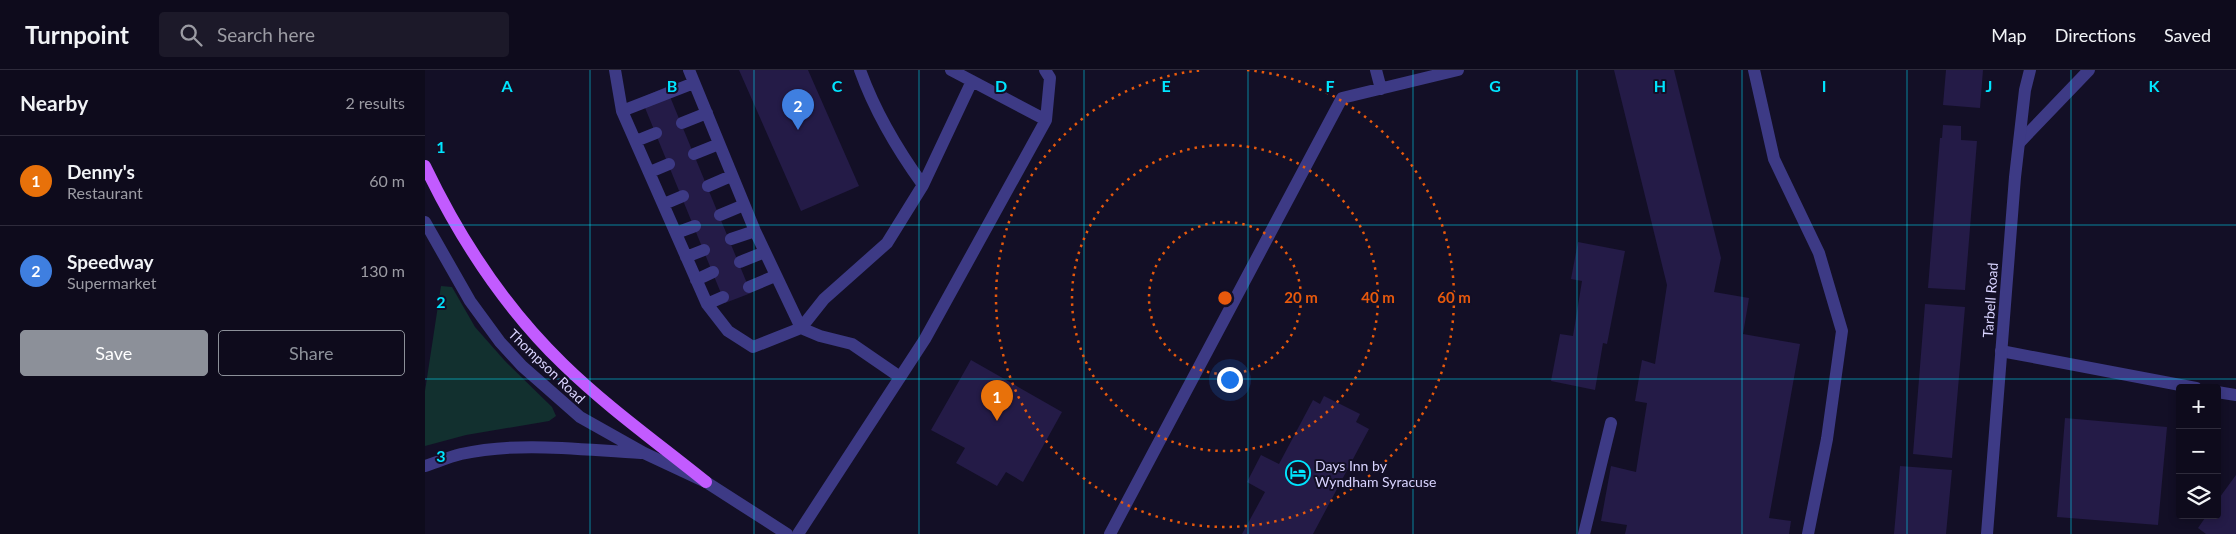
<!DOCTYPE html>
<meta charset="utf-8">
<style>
body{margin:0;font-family:Lato,sans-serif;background:#1c1929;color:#f1f3f6}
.controls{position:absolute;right:15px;bottom:15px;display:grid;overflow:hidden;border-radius:5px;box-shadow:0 2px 8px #0003}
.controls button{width:45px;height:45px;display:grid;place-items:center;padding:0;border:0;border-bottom:1px solid #2e2b3b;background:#0e0b1c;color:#f1f3f6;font:25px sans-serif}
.you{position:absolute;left:804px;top:309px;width:18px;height:18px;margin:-12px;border:4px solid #fff;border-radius:50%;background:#1a73e8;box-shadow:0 0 0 8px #1a73e833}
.badge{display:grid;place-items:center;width:32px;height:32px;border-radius:50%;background:#8c9099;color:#fff;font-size:16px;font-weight:700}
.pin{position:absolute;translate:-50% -41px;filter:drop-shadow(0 1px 2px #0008)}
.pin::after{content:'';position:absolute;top:26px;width:18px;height:15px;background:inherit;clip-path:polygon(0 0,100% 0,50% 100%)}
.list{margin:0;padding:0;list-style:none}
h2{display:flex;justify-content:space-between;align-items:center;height:65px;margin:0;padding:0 20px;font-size:21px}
h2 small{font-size:16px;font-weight:400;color:#9b9ba3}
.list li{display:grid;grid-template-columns:32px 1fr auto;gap:15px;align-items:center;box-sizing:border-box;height:90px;padding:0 20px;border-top:1px solid #2e2b3b}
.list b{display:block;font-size:19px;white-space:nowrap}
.list p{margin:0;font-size:16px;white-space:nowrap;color:#9b9ba3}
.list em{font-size:16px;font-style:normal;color:#9b9ba3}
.actions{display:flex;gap:10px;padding:15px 20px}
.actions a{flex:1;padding:11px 0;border:1px solid #8c9099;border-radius:5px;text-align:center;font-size:18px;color:#8c9099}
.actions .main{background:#8c9099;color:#fff}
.icon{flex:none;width:28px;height:28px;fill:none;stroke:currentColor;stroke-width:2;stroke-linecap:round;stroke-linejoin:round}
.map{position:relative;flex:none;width:1811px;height:464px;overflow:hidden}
header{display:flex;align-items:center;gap:30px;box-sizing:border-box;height:70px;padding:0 25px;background:#0e0b1c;border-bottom:1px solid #2e2b3b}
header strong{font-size:24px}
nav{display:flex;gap:28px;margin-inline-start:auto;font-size:18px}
.search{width:350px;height:45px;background:#1c1929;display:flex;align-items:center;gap:12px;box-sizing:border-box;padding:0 18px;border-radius:5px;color:#9b9ba3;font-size:19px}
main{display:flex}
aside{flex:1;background:#0e0b1c}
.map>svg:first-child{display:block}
.green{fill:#12302f}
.building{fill:#241b47}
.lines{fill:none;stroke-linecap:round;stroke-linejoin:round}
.service{stroke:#3d3a85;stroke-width:12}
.minor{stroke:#3d3a85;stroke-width:12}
.tertiary{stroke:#3d3a85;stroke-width:12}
.primary{stroke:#c25bff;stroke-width:12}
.grid{fill:none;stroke:#00e5ff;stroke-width:1;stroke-opacity:0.55}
.ring{fill:none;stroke:#e8590c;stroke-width:2.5;stroke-dasharray:2.5 5}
.labels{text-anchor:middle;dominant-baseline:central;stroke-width:4;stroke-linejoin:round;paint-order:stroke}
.street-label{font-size:14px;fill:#d9d4ff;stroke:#130f26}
.poi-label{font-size:14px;fill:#d9d4ff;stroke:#130f26;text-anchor:start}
.grid-label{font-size:16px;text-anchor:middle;font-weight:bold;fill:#00e5ff;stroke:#130f26;stroke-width:4;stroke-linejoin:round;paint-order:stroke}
.centre{fill:#e8590c;stroke:#130f26;stroke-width:2.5}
.ring-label{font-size:15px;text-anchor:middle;font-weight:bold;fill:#e8590c;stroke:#130f26;stroke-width:4;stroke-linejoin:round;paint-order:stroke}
</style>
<header>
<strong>Turnpoint</strong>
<div class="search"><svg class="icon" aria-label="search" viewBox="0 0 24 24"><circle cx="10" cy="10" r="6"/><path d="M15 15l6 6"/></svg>Search here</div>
<nav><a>Map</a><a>Directions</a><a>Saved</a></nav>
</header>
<main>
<aside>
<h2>Nearby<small>2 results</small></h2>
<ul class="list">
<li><span class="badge" style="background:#e8710a">1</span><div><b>Denny's</b><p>Restaurant</p></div><em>60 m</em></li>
<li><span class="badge" style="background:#3f7fe0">2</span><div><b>Speedway</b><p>Supermarket</p></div><em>130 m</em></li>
</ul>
<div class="actions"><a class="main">Save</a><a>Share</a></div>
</aside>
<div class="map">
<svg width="1811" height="464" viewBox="0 0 1811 464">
<rect width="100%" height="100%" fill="#130f26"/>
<path class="green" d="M16 216 27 217 50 257 80 291 127 337 131 346 124 351 41 365 0 376V321Z"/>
<path class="building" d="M314 0H383L434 116 376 141Z
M1189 0H1249L1296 188 1289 222 1324 228 1318 264 1375 274 1344 448 1366 451 1364 464H1200L1202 455 1176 451 1186 396 1211 402 1222 333 1210 331 1217 290 1230 294 1242 215Z
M1521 0H1558L1555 38 1518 35Z
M241 17 326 223 300 233 216 28Z
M1518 55 1536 56V70L1552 71 1540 220 1503 218 1515 68H1517Z
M1153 172 1200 181 1182 274 1178 273 1170 320 1126 311 1135 264 1148 266 1157 211 1146 209Z
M1500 234 1540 237 1527 388 1488 384Z
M546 290 637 342 598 412 581 402 572 416 531 393 540 378 506 360Z
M899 326 935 344 931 352 944 359 888 464H817L840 422 822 412 836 385 854 394 888 330 895 334Z
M1640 348 1742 357 1733 455 1632 447Z
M1475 396 1527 400 1521 464H1469Z
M1811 405V464H1781L1773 458 1782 445H1792V431Z"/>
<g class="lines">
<path class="service" d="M190 0 197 41 282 234 303 261 328 277 376 258 395 266 427 274 475 307
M264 0 330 161 376 258 399 229 462 173 498 115 547 11
M435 0C450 42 472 79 498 115
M526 0 621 50
M951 0 956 19
M1329 0 1349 89 1394 183 1417 261 1402 369 1383 464
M197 41 269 13
M257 53 282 43
M211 71 231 63
M1594 73 1664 0
M269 84 294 74
M225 102 244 94
M283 116 306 106
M239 134 258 126
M295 145 319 135
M251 163 270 156
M306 169 330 161
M261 187 279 180
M315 192 340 182
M271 210 288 202
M324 217 350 206
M282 234 298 227
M1576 281 1771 318
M1792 322 1811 325
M373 464 500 269 621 50 625 8 620 0
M685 464 917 28 1033 0
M1159 464 1186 353"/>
<path class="minor" d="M1562 464 1590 107 1600 20 1605 0"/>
<path class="tertiary" d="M0 152 45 231 75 272 97 296 155 347 219 383 281 412 362 464
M0 396C12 392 24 387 36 384 95 371 157 380 216 383"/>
<path class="primary" d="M0 96C35 169 80 238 138 294 182 337 234 374 281 412"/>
</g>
<path class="grid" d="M165 0V464M329 0V464M494 0V464M659 0V464M823 0V464M988 0V464M1152 0V464M1317 0V464M1482 0V464M1646 0V464M0 155H1811M0 309H1811"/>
<g class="ring">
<circle cx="800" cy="228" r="76"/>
<circle cx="800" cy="228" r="153"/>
<path d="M822 0A229 229 0 1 1 778 0"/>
</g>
<defs>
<symbol id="hotel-ring" viewBox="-11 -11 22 22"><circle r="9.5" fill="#130f26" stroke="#00e5ff" stroke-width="1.5"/><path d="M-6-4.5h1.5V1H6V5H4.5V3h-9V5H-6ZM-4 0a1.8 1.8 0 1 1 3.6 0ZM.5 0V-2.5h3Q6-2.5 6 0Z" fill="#00e5ff"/></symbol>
</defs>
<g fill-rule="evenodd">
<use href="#hotel-ring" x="859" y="389" width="28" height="28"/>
</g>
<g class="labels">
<g class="street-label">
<text transform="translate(1565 230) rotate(-86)">Tarbell Road</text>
<text transform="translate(122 296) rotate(44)">Thompson Road</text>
</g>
<g class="poi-label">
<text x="890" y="395">Days Inn by<tspan x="890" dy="16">Wyndham Syracuse</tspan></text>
</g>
</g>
<g class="grid-label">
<text x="82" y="22">A</text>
<text x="247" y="22">B</text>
<text x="412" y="22">C</text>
<text x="576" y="22">D</text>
<text x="741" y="22">E</text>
<text x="905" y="22">F</text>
<text x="1070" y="22">G</text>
<text x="1235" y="22">H</text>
<text x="1399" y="22">I</text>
<text x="1564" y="22">J</text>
<text x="1729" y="22">K</text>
<text x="16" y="83">1</text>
<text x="16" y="238">2</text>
<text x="16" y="392">3</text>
</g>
<circle cx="800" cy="228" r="8" class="centre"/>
<g class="ring-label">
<text x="876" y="233">20 m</text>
<text x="953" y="233">40 m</text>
<text x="1029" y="233">60 m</text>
</g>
</svg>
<div class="controls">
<button>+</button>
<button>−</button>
<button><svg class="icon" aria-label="layers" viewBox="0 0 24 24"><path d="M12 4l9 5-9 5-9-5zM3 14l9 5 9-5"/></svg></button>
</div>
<div class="you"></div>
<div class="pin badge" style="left:572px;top:351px;background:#e8710a">1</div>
<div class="pin badge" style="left:373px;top:60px;background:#3f7fe0">2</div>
</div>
</main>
